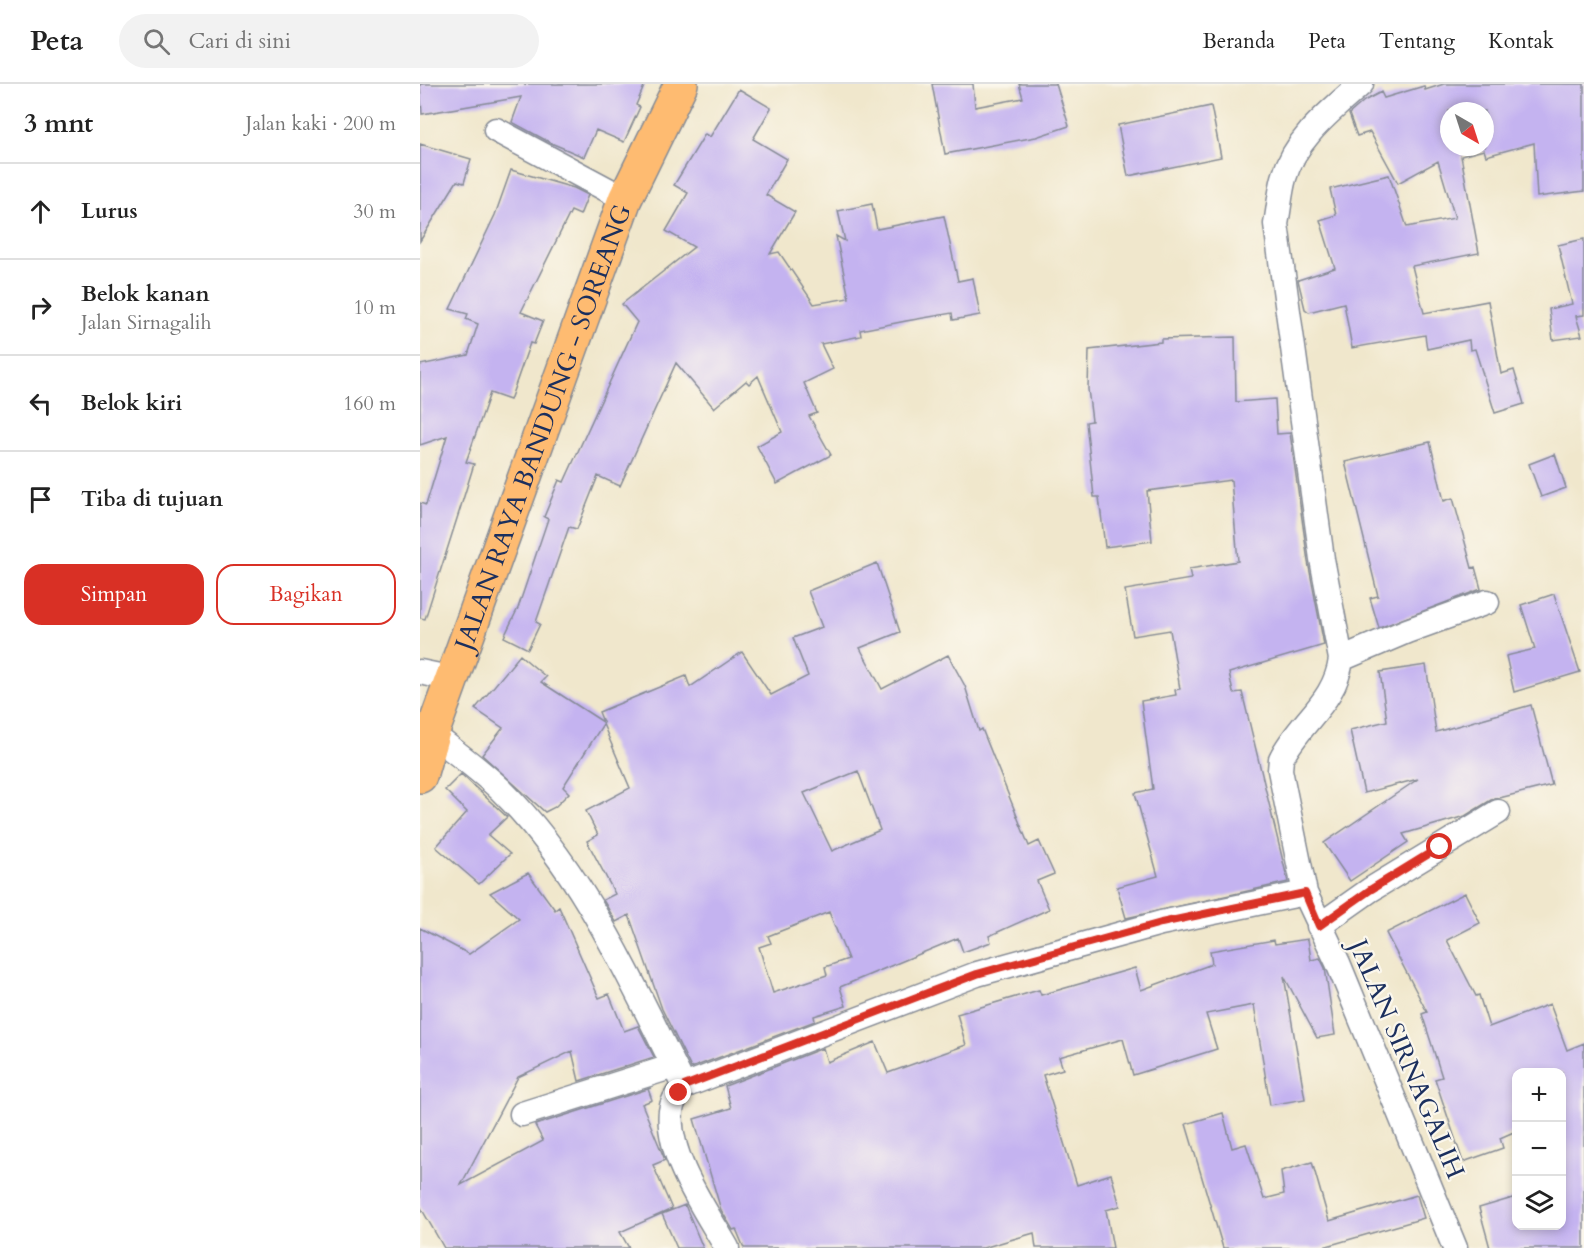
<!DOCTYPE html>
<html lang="id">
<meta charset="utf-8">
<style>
body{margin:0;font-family:Cardo,serif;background:#f2f2f2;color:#222}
.controls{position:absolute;right:18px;bottom:18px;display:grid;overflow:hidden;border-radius:12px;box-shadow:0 3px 9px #0003}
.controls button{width:54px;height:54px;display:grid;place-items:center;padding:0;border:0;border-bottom:2px solid #e0e0e0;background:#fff;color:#222;font:30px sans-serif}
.compass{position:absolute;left:1020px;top:18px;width:54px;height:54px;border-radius:50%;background:#fff;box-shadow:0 3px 9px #0003;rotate:141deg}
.stop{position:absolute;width:18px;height:18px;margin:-14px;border:4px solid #d93025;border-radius:50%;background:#fff}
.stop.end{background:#d93025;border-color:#fff;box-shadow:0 2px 6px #0008}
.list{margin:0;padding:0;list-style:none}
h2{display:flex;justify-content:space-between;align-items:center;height:78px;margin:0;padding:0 24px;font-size:26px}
h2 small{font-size:20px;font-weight:400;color:#767676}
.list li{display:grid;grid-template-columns:39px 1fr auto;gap:18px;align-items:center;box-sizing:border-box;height:96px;padding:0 24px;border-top:2px solid #e0e0e0}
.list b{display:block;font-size:22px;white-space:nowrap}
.list p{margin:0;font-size:20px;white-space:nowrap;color:#767676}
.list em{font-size:20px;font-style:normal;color:#767676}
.actions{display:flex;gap:12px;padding:18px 24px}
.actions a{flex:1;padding:14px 0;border:2px solid #d93025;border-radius:18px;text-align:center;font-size:21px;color:#d93025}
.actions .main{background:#d93025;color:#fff}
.icon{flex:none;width:33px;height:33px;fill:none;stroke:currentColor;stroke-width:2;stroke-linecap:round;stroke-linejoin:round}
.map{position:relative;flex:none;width:1164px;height:1164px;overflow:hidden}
header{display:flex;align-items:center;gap:36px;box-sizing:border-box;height:84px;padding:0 30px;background:#fff;border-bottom:2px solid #e0e0e0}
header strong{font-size:28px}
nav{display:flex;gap:33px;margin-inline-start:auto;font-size:21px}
.search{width:420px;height:54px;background:#f2f2f2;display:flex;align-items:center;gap:15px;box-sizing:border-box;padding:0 21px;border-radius:33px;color:#767676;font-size:22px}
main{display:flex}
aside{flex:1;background:#fff}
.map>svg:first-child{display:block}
.building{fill:#c4b3f0;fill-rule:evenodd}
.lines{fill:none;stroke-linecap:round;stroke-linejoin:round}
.minor-casing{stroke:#868b95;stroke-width:27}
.primary-casing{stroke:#868b95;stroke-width:36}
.minor{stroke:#fff;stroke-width:24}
.primary{stroke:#febb71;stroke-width:33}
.route{stroke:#d93025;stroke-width:8}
.labels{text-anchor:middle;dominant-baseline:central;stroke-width:4.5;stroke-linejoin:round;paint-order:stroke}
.street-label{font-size:26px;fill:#1b2f5e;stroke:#fbf7ec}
</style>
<header>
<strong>Peta</strong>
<div class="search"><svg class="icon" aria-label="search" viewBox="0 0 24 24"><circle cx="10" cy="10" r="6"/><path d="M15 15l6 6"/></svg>Cari di sini</div>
<nav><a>Beranda</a><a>Peta</a><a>Tentang</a><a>Kontak</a></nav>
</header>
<main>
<aside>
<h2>3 mnt<small>Jalan kaki · 200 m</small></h2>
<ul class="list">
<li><svg class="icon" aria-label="ahead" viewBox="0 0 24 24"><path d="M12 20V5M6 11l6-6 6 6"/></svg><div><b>Lurus</b></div><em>30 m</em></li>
<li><svg class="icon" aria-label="right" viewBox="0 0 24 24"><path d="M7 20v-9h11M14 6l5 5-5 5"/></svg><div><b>Belok kanan</b><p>Jalan Sirnagalih</p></div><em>10 m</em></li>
<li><svg class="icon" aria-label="left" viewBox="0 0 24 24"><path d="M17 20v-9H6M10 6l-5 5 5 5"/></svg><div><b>Belok kiri</b></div><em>160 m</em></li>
<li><svg class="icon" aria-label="arrive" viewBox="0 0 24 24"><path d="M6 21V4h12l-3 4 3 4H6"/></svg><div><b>Tiba di tujuan</b></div></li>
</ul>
<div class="actions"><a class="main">Simpan</a><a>Bagikan</a></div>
</aside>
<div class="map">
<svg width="1164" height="1164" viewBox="0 0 1164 1164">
<rect width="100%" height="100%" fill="#fbf7ec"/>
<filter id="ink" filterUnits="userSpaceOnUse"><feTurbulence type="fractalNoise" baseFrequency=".0167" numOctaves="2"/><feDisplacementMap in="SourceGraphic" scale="12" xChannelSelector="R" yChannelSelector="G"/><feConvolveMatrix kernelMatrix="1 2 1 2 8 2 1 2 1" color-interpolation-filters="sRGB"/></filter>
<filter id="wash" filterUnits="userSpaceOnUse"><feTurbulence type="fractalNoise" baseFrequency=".008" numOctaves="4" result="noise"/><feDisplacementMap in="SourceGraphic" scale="24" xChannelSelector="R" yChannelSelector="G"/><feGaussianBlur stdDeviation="1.35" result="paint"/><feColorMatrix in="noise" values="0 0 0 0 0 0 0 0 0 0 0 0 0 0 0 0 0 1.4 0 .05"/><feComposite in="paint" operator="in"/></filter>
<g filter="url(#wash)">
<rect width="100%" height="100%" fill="#f0e7cc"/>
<g id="blocks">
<path class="building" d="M0 0H105V2L106 0H225L216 21 220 23 204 58 176 46 164 73 131 59 92 38 101 13 2 30Z
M512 0H553L555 23 603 14 599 0H636L649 42 616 53 525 70Z
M1024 0H1164V107L1117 113 1114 59 1066 72 1064 66 1041 72 1059 169 992 182 1004 229 1068 217 1081 290 1094 286 1104 320 1075 329 1055 265 1050 266 1049 256 1007 265 1005 251 932 264 924 219 889 228 885 225 878 196 915 184 900 136 916 131 910 105 969 91 987 143 1035 134 1018 77 978 99 950 48 937 52 929 30 944 17 961 8 964 14 1004 2 1005 6ZM1029 27H1065V63H1029Z
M319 5 351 24 333 55 367 75 346 111 375 128 350 170 359 168 394 220 429 214 416 152 425 157 418 127 452 120 457 145 524 132 538 197 553 194 560 231 533 236 532 229 486 237 440 246 441 252 401 260 413 285 384 299 397 329 389 332 411 371 357 400 337 362 362 348 338 292 329 300 326 297 294 324 256 279 200 402 178 392 157 445 149 443 116 538 120 540 108 565 84 553 98 524 128 435 124 433 139 396 144 398 217 238 202 220 274 163 246 147 268 109 254 101 285 50 290 53Z
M791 22 801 73 708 92 698 41Z
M0 60 51 75 44 99 37 97 0 157Z
M91 86 154 104 168 111 160 131 151 127 101 228 123 237 114 260 110 259 90 316 70 309 46 378 54 380 41 422 5 535 0 534V419L6 421 27 352 0 361V281L48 271 58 240 46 235 48 230 30 225 75 131Z
M1164 155V231L1156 232 1162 252 1133 256 1129 225 1152 220 1138 161Z
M815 253 816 318 855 315 857 350 870 349 888 478 904 561 809 589 813 609 822 608 868 798 706 834 697 803 738 792 715 709 733 705 721 617 756 611 755 606 760 605 750 546 713 552 705 506 771 495 769 485 818 477 811 396 727 407 732 457 685 463 679 413H674L666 338 672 337 668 305 669 266 741 258V255Z
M1010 358 1024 417 1033 414 1052 484 1055 483 1061 505 959 544 950 514 958 512 925 378Z
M1135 370 1146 404 1121 413 1109 380Z
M457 479 480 548 440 564 462 605 528 571 545 602 559 647 562 645 609 762 619 757 634 790 617 797 629 825 569 852 571 858 543 868 538 854 420 903 426 922 394 932 395 937 271 984 242 925 209 831 196 838 183 816 195 810 167 757 178 751 166 727 210 704 183 640 143 703 149 709 135 723 125 728 62 671 83 644 55 625 100 571 126 593 121 598 183 638 179 628 266 592 270 603 322 568 351 611 388 592 373 554 402 543 388 507ZM438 687 460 746 412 767 384 709ZM409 828 428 875 405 883 407 891 353 909 339 863 351 859 348 852Z
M1134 510 1160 588 1094 608 1086 572 1115 565 1101 521Z
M1006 581 1016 648 1111 621 1132 701 1071 716 1045 732 983 750 988 758 930 797 904 759 998 695 944 709 930 646 967 637 960 588Z
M41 690 87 733 68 751 90 770 59 800 16 763 47 728 25 706Z
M108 789 135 826 139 823 179 914 189 910 204 947 218 942 234 973 159 997 152 967 98 993 41 1101 123 1057 115 1041 231 1004 228 1005 232 1016 222 1020 245 1076 233 1081 252 1125 200 1148 209 1164H24L0 1122V844L49 870 99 835 70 809Z
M1045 809 1060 839 1027 856 1056 912 1059 911 1069 943 1130 920 1147 966 1164 959V1164H1070L1059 1124 1096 1113V1142H1142V988H1096V1047L1080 1054 1083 1064 1043 1078 1015 995 1022 993 1002 930 1007 928 966 849Z
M888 855 891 876 900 874 905 884 915 951 897 954 864 892 885 1015 850 1021 834 921 786 930 797 965 713 991 703 955 639 973 643 985 623 991 657 1101 691 1090 700 1122 686 1126 693 1164H616L614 1149 563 1164H324L316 1145 313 1146 301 1126 274 1035 311 1024 305 1002 403 964 407 978 455 958 468 989 546 961 537 930 619 906 621 911 715 884 721 906 792 880 790 867 854 856 855 860Z
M803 1029 812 1064 826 1060 844 1115 864 1110 861 1087 892 1078 909 1137 997 1111 1004 1134 900 1164H803L766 1040Z
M265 1121 283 1164H257L242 1130Z"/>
</g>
</g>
<g filter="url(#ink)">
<use href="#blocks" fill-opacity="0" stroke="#868b95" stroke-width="1.5"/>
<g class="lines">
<defs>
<path id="minor" d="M76 46 205 115
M921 575 987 547 1067 518
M0 588 34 595
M12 650C35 668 59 685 80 705 165 788 211 898 264 1002L557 890 741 839 885 809 860 686 861 675C879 638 916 618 921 575L902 475 856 140C859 125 860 108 864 94 875 54 912 26 941 0
M885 809 918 879 1035 1164
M899 842 950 806 1078 728
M264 1002C258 1009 252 1017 251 1027 246 1071 286 1127 307 1164
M102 1030 254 982"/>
<g id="primary">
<path id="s1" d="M0 692 12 650 205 115 261 0"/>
</g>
</defs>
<use href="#minor" class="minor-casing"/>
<use href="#primary" class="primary-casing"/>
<use href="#minor" class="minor"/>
<use href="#primary" class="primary"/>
</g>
</g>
<g class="lines" filter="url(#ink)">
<path class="route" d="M259 1009 264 1002 557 890 741 839 885 809 899 842 950 806 1020 763"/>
</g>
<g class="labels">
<g class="street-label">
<text stroke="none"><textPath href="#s1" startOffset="370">JALAN RAYA BANDUNG - SOREANG</textPath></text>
<text transform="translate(987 975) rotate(67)">JALAN SIRNAGALIH</text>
</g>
</g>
</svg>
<div class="controls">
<button>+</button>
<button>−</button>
<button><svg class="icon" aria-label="layers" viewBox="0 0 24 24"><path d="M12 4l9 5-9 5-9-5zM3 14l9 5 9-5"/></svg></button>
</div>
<svg class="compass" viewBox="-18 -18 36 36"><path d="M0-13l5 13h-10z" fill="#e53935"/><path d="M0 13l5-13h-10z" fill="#767676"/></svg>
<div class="stop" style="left:1020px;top:763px"></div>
<div class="stop end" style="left:259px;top:1009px"></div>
</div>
</main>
